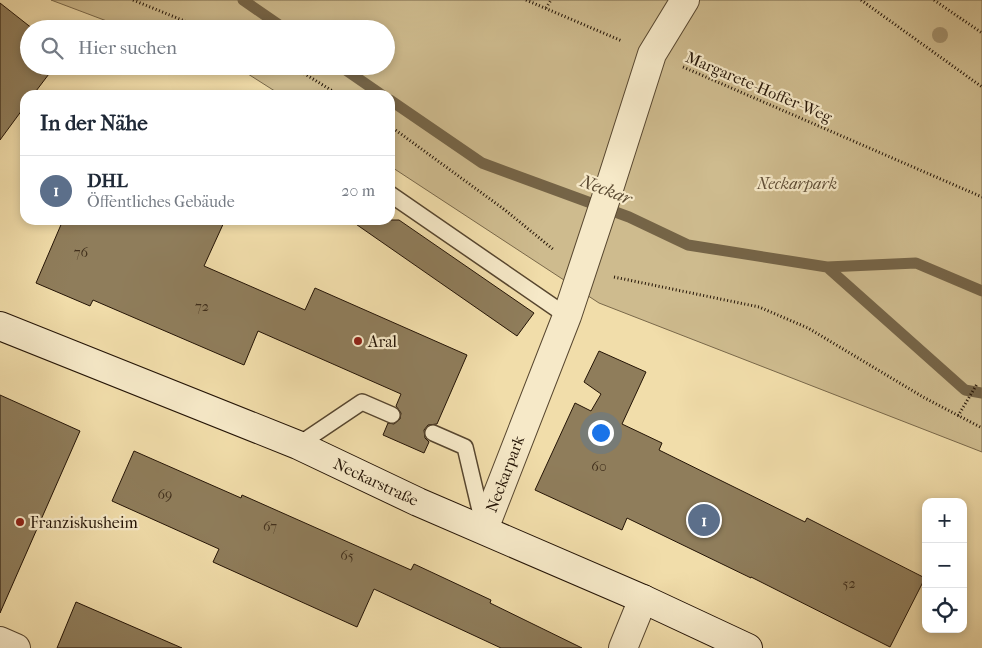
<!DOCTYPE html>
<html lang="de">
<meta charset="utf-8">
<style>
body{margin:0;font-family:"IM FELL French Canon",serif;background:#f2f2f3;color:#1f2937}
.controls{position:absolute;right:15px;bottom:15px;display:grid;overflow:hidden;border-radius:10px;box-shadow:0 2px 8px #0003}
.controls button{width:45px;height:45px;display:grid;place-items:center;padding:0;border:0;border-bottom:1px solid #e0e1e3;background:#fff;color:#1f2937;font:25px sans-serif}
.you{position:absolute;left:600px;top:432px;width:18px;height:18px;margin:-12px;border:4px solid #fff;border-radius:50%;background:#1a73e8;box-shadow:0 0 0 8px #1a73e833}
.badge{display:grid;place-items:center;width:32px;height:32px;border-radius:50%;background:#8f2418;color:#fff;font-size:16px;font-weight:700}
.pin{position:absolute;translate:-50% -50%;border:2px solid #fff;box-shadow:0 1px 5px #0006}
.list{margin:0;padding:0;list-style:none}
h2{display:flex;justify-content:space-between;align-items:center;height:65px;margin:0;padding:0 20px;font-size:21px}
h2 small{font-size:16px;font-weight:400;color:#747a83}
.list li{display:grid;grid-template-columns:32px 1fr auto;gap:15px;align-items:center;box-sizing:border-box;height:70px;padding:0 20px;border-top:1px solid #e0e1e3}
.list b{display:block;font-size:19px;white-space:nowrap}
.list p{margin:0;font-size:16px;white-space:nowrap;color:#747a83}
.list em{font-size:16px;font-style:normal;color:#747a83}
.icon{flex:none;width:28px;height:28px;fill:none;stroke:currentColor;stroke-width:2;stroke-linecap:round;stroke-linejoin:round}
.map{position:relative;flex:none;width:982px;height:648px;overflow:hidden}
.search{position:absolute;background:#fff;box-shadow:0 2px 8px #0003;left:20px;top:20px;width:375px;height:55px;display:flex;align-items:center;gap:12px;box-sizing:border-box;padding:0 18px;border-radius:28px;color:#747a83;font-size:19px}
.panel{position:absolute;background:#fff;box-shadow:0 2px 8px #0003;left:20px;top:90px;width:375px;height:135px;border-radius:15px}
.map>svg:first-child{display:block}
.green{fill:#cebb8e;stroke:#79684a}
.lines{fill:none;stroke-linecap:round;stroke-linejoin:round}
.stream{stroke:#756447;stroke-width:11}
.building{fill:#8f7d5b;stroke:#241406}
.lane-casing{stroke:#57462f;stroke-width:18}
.street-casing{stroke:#57462f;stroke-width:30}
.secondary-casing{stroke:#241406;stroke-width:30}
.path{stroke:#241406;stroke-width:3;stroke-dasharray:1 2.5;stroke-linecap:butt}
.lane{stroke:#f6e9c8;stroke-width:15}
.street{stroke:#f6e9c8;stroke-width:28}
.secondary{stroke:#f6e9c8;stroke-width:28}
.tree{fill:#a18e6a}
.poi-dot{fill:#8f2418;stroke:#f6e9c8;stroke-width:2}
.labels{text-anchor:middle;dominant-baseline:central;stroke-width:4.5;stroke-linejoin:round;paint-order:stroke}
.number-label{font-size:14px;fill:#3f2e1b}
.street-label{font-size:16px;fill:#241406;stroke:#f6e9c8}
.park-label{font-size:16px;font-style:italic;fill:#604e36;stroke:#f6e9c8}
.poi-label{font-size:16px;fill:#241406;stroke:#f6e9c8;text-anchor:start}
.water-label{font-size:18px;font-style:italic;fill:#5a4931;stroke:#f6e9c8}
</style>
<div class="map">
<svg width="982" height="648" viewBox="0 0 982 648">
<rect width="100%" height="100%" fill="#f1ddaa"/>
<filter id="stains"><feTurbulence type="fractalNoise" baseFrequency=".004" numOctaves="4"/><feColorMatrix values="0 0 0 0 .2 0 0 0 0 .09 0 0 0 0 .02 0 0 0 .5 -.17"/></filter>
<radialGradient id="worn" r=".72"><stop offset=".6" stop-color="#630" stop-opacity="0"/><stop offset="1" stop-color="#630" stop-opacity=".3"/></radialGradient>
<path class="green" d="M51 0H982V452L599 303 390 166V95H281L248 74 228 66H386V29H128Z"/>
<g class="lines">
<path class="stream" d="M243 0 285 29
M340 66 382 95
M390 100 482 163 629 217 688 245 827 267 965 390 982 393
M827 267 916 263 982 291"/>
</g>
<path class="building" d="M0 3 33 29H29V66H55L33 95H25V106L0 140Z
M63 220H225L204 266 305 310 315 288 467 355 437 424 428 425 424 430 425 438 429 442 424 453 383 435 388 423 394 424 400 419 401 413 396 406 401 394 258 331 244 365 93 300 90 306 36 283Z
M350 220H399L534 313 517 336Z
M599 351 646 372 622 424 662 443 659 450 805 522 807 518 925 578 890 647 751 577V578L627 518 622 530 535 490 575 403 591 411 601 394 584 382Z
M0 395 80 431 0 613Z
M134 451 241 498 242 495 411 570 414 564 491 600 490 603 582 648H501L374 589 357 627 213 562 219 549 112 501Z
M76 602 182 648H57Z"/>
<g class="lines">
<defs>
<path id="lane" d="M390 194 567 316
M433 433 465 447 483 523
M298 445 362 402 392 415"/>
<path id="street" d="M484 529 567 316 607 195 652 54 685 0
M0 641 16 648
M623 648 643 599"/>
<path id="secondary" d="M0 326 298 445 418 502 643 599 748 648"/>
</defs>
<use href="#lane" class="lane-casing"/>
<use href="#street" class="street-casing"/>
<use href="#secondary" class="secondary-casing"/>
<path class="path" d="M133 0 204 29
M526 0 622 41
M861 0 982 87
M934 0 982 33
M546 8 551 0
M292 66 339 95
M683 67 982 197
M390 126 505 210 554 250
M614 277 759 307 808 328 923 397 982 428
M958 416 977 384"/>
<use href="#lane" class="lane"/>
<use href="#street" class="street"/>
<use href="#secondary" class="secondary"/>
</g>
<circle class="tree" cx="940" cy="35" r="8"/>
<g class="poi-dot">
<circle cx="358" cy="341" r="5"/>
<circle cx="20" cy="522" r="5"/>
</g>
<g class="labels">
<g class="number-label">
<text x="81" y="252">76</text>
<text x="202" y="306">72</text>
<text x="599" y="466">60</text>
<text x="165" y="494">69</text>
<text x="270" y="526">67</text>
<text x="347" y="555">65</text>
<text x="849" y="583">52</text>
</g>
<g class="street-label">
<text transform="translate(759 87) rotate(23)">Margarete-Hoffer-Weg</text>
<text transform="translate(505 474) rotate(-69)">Neckarpark</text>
<text transform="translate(376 482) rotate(25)">Neckarstraße</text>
</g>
<g class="park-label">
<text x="797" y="183">Neckarpark</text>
</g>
<g class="poi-label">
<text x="368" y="341">Aral</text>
<text x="30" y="522">Franziskusheim</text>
</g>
<g class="water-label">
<text transform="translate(606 190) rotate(21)">Neckar</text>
</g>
</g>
<rect width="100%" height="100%" filter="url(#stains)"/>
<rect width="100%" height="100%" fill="url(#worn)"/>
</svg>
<div class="controls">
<button>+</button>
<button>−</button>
<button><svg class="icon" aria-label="locate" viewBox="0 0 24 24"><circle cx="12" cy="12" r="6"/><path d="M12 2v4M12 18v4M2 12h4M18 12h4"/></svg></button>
</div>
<div class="you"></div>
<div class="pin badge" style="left:704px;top:520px;background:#5c6f8a">1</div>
<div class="search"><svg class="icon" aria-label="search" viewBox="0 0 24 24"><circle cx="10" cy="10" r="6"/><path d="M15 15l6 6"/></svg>Hier suchen</div>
<section class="panel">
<h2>In der Nähe<small></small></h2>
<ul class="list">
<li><span class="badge" style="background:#5c6f8a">1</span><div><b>DHL</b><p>Öffentliches Gebäude</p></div><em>20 m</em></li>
</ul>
</section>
</div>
